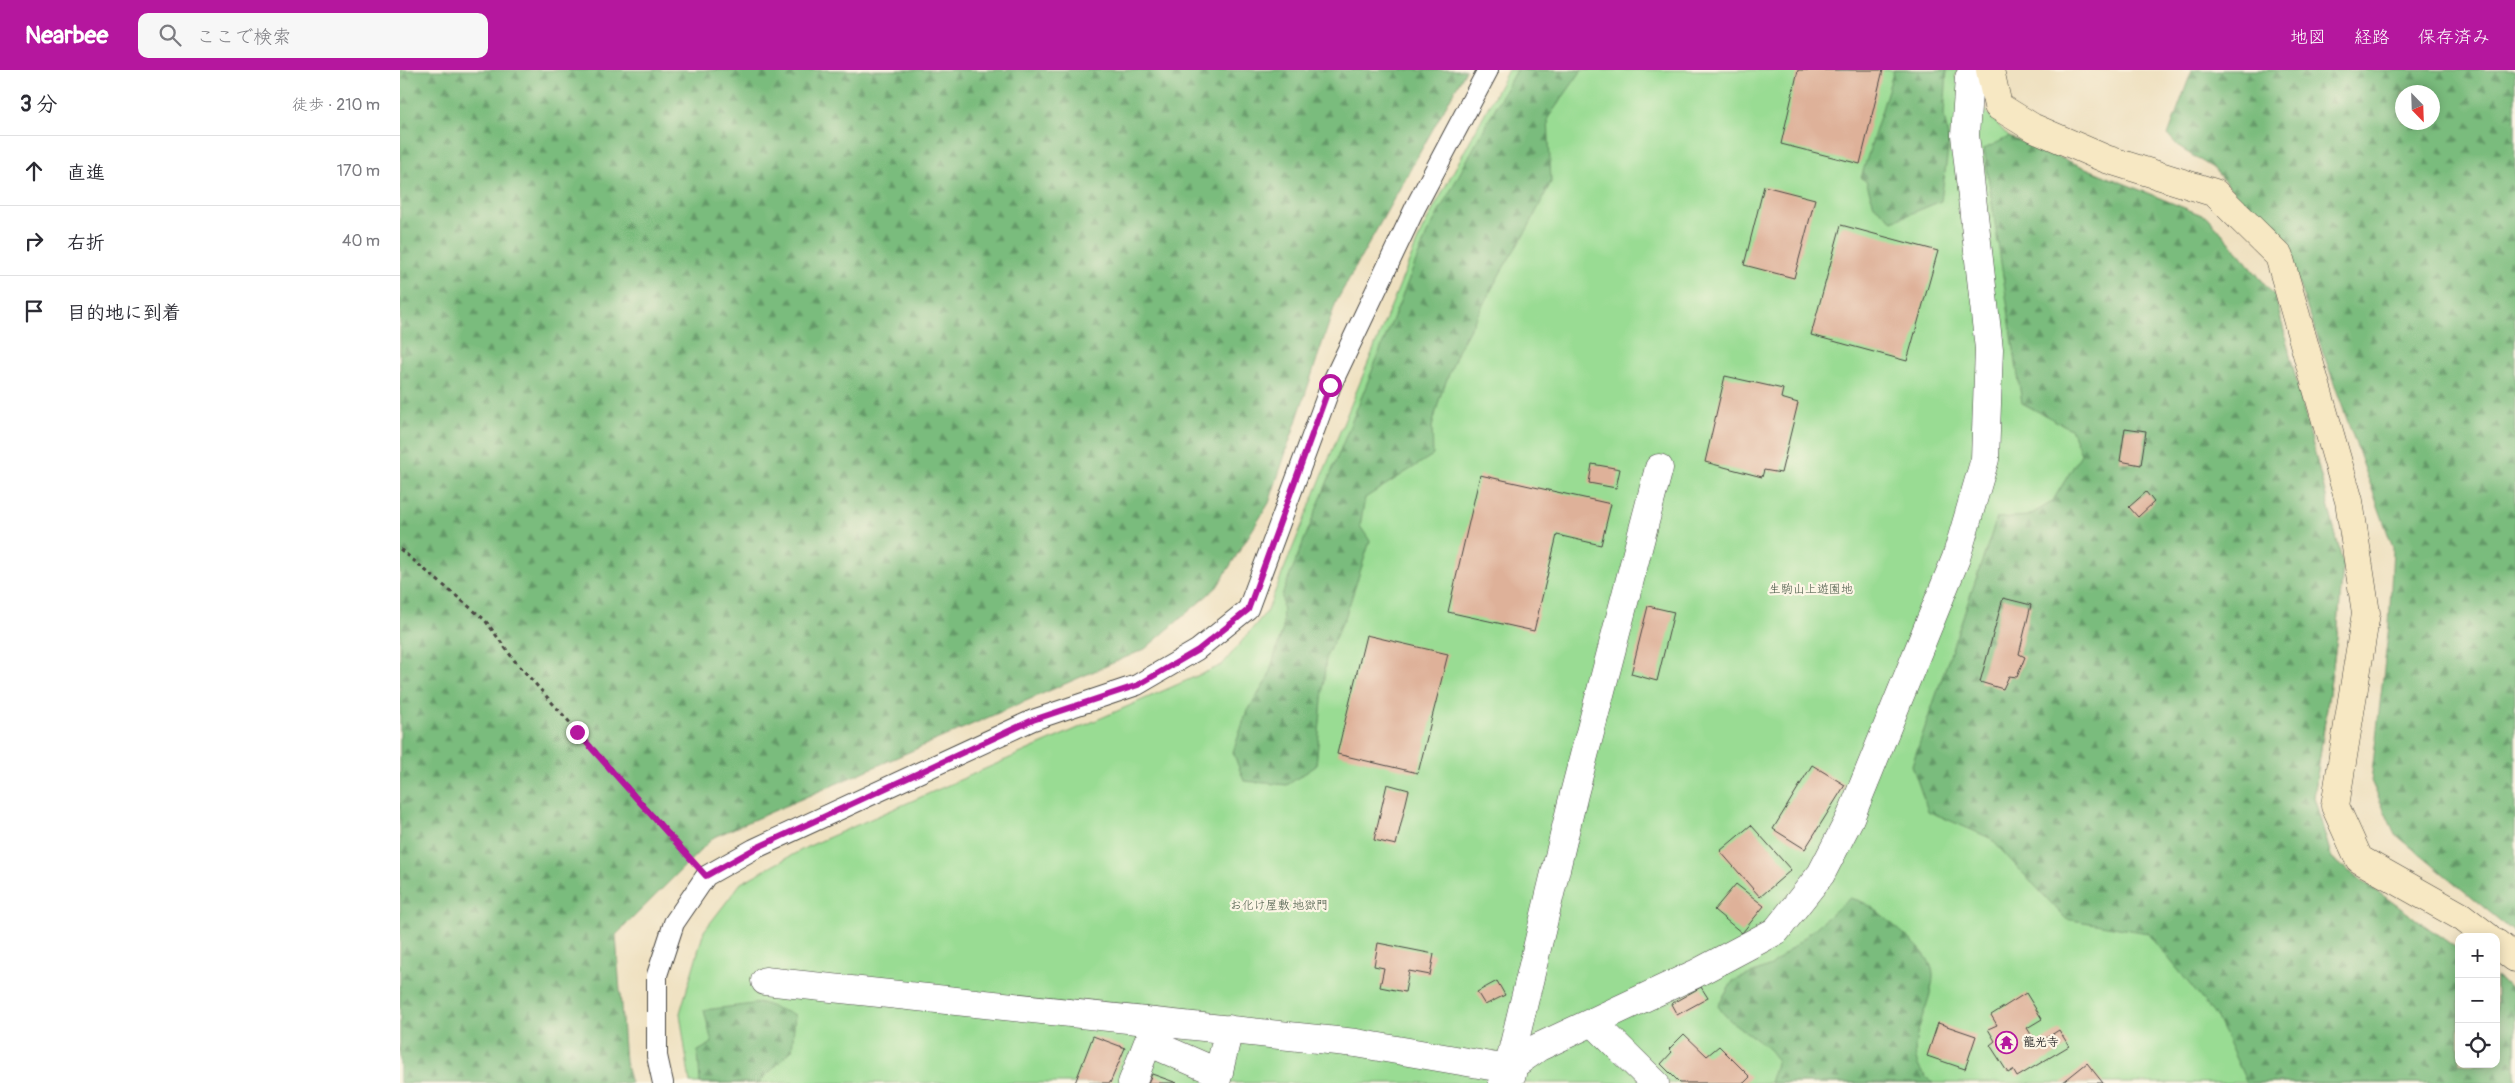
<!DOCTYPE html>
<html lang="ja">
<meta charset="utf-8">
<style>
body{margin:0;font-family:Pangolin,"Klee One",sans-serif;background:#f7f7f7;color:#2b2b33}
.controls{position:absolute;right:15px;bottom:15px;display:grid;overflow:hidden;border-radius:10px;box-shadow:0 2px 12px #0003}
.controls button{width:45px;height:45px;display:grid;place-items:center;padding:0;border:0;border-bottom:1px solid #e1e1e2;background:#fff;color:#2b2b33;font:25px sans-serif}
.compass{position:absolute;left:1995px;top:15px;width:45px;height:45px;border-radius:50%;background:#fff;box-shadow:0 2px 12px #0003;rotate:157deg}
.stop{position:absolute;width:15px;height:15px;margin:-11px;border:4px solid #b5179e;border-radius:50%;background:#fff}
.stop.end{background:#b5179e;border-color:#fff;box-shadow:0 1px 5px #0008}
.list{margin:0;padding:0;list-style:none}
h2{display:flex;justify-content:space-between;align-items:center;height:65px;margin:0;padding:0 20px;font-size:21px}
h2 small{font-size:16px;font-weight:400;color:#7c7c81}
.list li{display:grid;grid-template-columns:32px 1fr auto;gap:15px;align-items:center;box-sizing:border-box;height:70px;padding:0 20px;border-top:1px solid #e1e1e2}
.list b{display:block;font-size:19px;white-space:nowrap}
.list em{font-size:16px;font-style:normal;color:#7c7c81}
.icon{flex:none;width:28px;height:28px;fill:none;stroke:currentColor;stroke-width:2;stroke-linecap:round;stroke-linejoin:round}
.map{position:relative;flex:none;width:2115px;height:1013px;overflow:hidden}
header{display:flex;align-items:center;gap:30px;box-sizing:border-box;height:70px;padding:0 25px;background:#b5179e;color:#fff}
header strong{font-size:24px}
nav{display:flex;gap:28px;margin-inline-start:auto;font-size:18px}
.search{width:350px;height:45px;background:#f7f7f7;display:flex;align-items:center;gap:12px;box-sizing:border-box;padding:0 18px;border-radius:10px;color:#7c7c81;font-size:19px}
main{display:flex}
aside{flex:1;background:#fff}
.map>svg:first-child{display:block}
.green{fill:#99dc93;stroke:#62845f}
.forest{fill:url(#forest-firs);stroke:#527454;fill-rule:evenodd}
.building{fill:#deb199}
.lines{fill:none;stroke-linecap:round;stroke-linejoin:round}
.lane-casing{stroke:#484642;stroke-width:22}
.street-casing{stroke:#484642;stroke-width:29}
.secondary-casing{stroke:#484642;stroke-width:29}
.path{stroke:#484642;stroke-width:3;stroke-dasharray:4 4;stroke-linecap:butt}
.lane{stroke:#fff;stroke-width:20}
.street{stroke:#fff;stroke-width:28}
.secondary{stroke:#f7e8c3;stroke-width:28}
.route{stroke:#b5179e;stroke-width:6}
.labels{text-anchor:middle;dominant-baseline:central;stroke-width:4.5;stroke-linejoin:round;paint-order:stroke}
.park-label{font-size:12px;fill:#465745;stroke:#fcf5e5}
.poi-label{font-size:12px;font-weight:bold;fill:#2b2b2b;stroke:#fcf5e5;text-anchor:start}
</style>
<header>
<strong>Nearbee</strong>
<div class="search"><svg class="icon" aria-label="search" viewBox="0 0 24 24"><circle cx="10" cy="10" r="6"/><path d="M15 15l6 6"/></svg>ここで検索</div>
<nav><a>地図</a><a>経路</a><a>保存済み</a></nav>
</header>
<main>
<aside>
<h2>3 分<small>徒歩 · 210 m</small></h2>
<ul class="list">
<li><svg class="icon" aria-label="ahead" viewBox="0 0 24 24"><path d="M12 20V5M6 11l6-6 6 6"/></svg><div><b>直進</b></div><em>170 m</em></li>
<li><svg class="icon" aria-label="right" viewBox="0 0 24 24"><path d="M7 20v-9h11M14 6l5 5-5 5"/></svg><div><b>右折</b></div><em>40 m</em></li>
<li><svg class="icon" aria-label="arrive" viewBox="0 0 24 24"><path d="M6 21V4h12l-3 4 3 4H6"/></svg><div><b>目的地に到着</b></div></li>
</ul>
</aside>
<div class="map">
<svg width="2115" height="1013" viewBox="0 0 2115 1013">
<defs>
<pattern id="forest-firs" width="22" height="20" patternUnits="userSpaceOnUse" patternTransform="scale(1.25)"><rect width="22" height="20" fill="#7abc7d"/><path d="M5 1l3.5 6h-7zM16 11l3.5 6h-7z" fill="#649967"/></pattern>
</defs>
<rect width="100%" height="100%" fill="#fcf5e5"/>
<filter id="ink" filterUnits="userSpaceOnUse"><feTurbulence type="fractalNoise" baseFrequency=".02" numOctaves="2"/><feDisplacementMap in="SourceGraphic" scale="10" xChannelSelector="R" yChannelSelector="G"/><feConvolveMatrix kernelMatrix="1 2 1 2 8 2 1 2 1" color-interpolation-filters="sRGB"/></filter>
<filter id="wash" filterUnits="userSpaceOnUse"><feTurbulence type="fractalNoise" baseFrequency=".0096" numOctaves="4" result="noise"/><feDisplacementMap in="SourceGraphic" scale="20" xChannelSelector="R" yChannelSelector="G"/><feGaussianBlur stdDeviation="1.12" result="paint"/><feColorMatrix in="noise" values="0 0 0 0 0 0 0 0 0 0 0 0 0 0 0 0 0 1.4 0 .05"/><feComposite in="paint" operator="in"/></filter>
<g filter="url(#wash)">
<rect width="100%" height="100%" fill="#efe1c1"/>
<path class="green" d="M1108 0H1558L1555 7 1609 67 1809 148 1875 226 1943 494 1937 568 1914 727 1932 789 2059 880V994H2096V907L2115 921V1013H290L280 943 304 861 341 813 407 777 822 595 867 541 1022 160Z"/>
<path class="forest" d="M0 0H1066L936 232 869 433 817 517 745 579 314 767 216 865 225 992 231 1013H0Z
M1116 0H1182L1148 48 1151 112 1128 158 1102 200 1059 279 1040 327 1032 357 1033 385 965 428 960 456 970 471 946 545 926 587 916 696 887 715 844 711 833 682 846 644 868 608 883 558 882 525 1027 164Z
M1494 0H1547L1544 45 1549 73 1541 131 1493 151 1474 135 1466 111 1461 108Z
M1792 0H2115V863L1995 764 1971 711 1989 555 1993 478 1890 190 1813 98 1780 78 1768 65ZM2002 22H2032V52H2002Z
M1609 67 1809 148 1875 226 1943 494 1937 568 1914 727 1932 789 2059 880V994H2096V907L2115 921V1013H1847L1817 948 1748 863 1666 849 1590 768 1528 741 1512 695 1597 448 1628 446 1652 432 1681 384 1671 359 1622 333 1584 79Z
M1450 828C1472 833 1481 845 1498 859 1510 869 1534 888 1533 907 1531 943 1494 985 1533 1013H1370L1377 990C1363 966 1332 960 1318 936L1333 911 1371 896Z
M362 933 395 945 392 980 359 1013H300L298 981 312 973 304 940Z"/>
<g id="blocks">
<path class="building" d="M1398 0H1483L1460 94 1381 74Z
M1364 116 1415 129 1394 208 1344 195Z
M1441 155 1538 181 1507 291 1411 265Z
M1325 306 1383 319 1381 328 1398 333 1381 403 1364 400 1362 407 1305 392Z
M1725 358 1746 361 1741 395 1720 391Z
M1192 394 1220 399 1216 418 1189 413Z
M1080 405 1211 434 1201 475 1157 465 1134 561 1048 542Z
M1746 422 1754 432 1738 447 1729 437Z
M1603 528 1631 535 1619 584 1625 587 1617 607 1609 606 1603 619 1580 612Z
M1248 536 1274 542 1257 611 1231 604Z
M966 565 1048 584 1018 703 937 684Z
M1412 695 1445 715 1405 779 1373 759Z
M987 714 1009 720 996 775 974 770Z
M1351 755 1391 800 1360 827 1320 781Z
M1336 814 1364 836 1342 863 1314 840Z
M978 873 1034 884 1030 905 1009 901 1005 922 980 917 984 898 974 896Z
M1097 911 1105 925 1085 935 1077 922Z
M1301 917 1308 928 1277 945 1271 934Z
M1626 923 1642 949 1627 958 1637 974 1659 960 1669 976 1617 1007 1613 1000 1608 1003 1590 975 1595 971 1588 959 1597 955 1591 945Z
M1538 953 1576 966 1565 999 1527 986Z
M1284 964 1307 986 1319 976 1350 1007 1344 1013H1280L1261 994 1272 982 1269 979Z
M693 966 725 978 710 1013H675Z
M1687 993 1703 1013H1662Z
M752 1004 777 1013H748Z"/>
</g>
</g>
<g filter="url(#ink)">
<use href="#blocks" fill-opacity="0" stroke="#484642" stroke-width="1"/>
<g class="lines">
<defs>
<path id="lane" d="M263 1013 257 986V905L274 853 306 806 354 779 633 650 737 615 797 580 848 539 931 315 1016 136 1088 0"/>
<path id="street" d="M365 911 956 973 1108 999 1102 1013
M1194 953 1255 1013
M1108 999 1139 977 1295 904 1376 861 1421 804 1450 748 1556 488 1585 389 1589 279 1565 65 1569 8 1575 0
M1112 1004 1108 999 1174 724 1259 398
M732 1013 748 972 819 1003
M816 1013 829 959"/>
<path id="secondary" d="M1590 0 1598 36 1632 57 1706 89 1815 123 1879 186 1949 431 1966 543 1935 736 1959 789 2062 847 2088 867
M2096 873 2115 888"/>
</defs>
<use href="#lane" class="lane-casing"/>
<use href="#street" class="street-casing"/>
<use href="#secondary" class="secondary-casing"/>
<path class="path" d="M0 479 85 550 114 590 288 785"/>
<use href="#lane" class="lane"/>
<use href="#street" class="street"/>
<use href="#secondary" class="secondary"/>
</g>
</g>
<g class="lines" filter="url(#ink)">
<path class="route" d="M177 662 306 806 354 779 633 650 738 615 798 580 848 540 930 315"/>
</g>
<defs>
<symbol id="temple-ring" viewBox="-11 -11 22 22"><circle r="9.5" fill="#fcf5e5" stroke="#b5179e" stroke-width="1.5"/><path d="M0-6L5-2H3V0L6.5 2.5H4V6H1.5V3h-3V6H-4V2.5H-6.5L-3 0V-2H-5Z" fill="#b5179e"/></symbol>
</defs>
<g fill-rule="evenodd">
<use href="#temple-ring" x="1594" y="960" width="25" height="25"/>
</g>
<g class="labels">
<g class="park-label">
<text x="1411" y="519">生駒山上遊園地</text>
<text x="879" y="835">お化け屋敷 地獄門</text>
</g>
<g class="poi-label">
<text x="1623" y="972">龍光寺</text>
</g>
</g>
</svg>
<div class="controls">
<button>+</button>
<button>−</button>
<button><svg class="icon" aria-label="locate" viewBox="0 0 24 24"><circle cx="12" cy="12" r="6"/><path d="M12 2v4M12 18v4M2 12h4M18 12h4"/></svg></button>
</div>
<svg class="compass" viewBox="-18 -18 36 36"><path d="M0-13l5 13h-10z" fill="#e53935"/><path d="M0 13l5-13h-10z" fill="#7c7c81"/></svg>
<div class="stop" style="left:930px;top:315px"></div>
<div class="stop end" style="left:177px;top:662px"></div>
</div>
</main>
